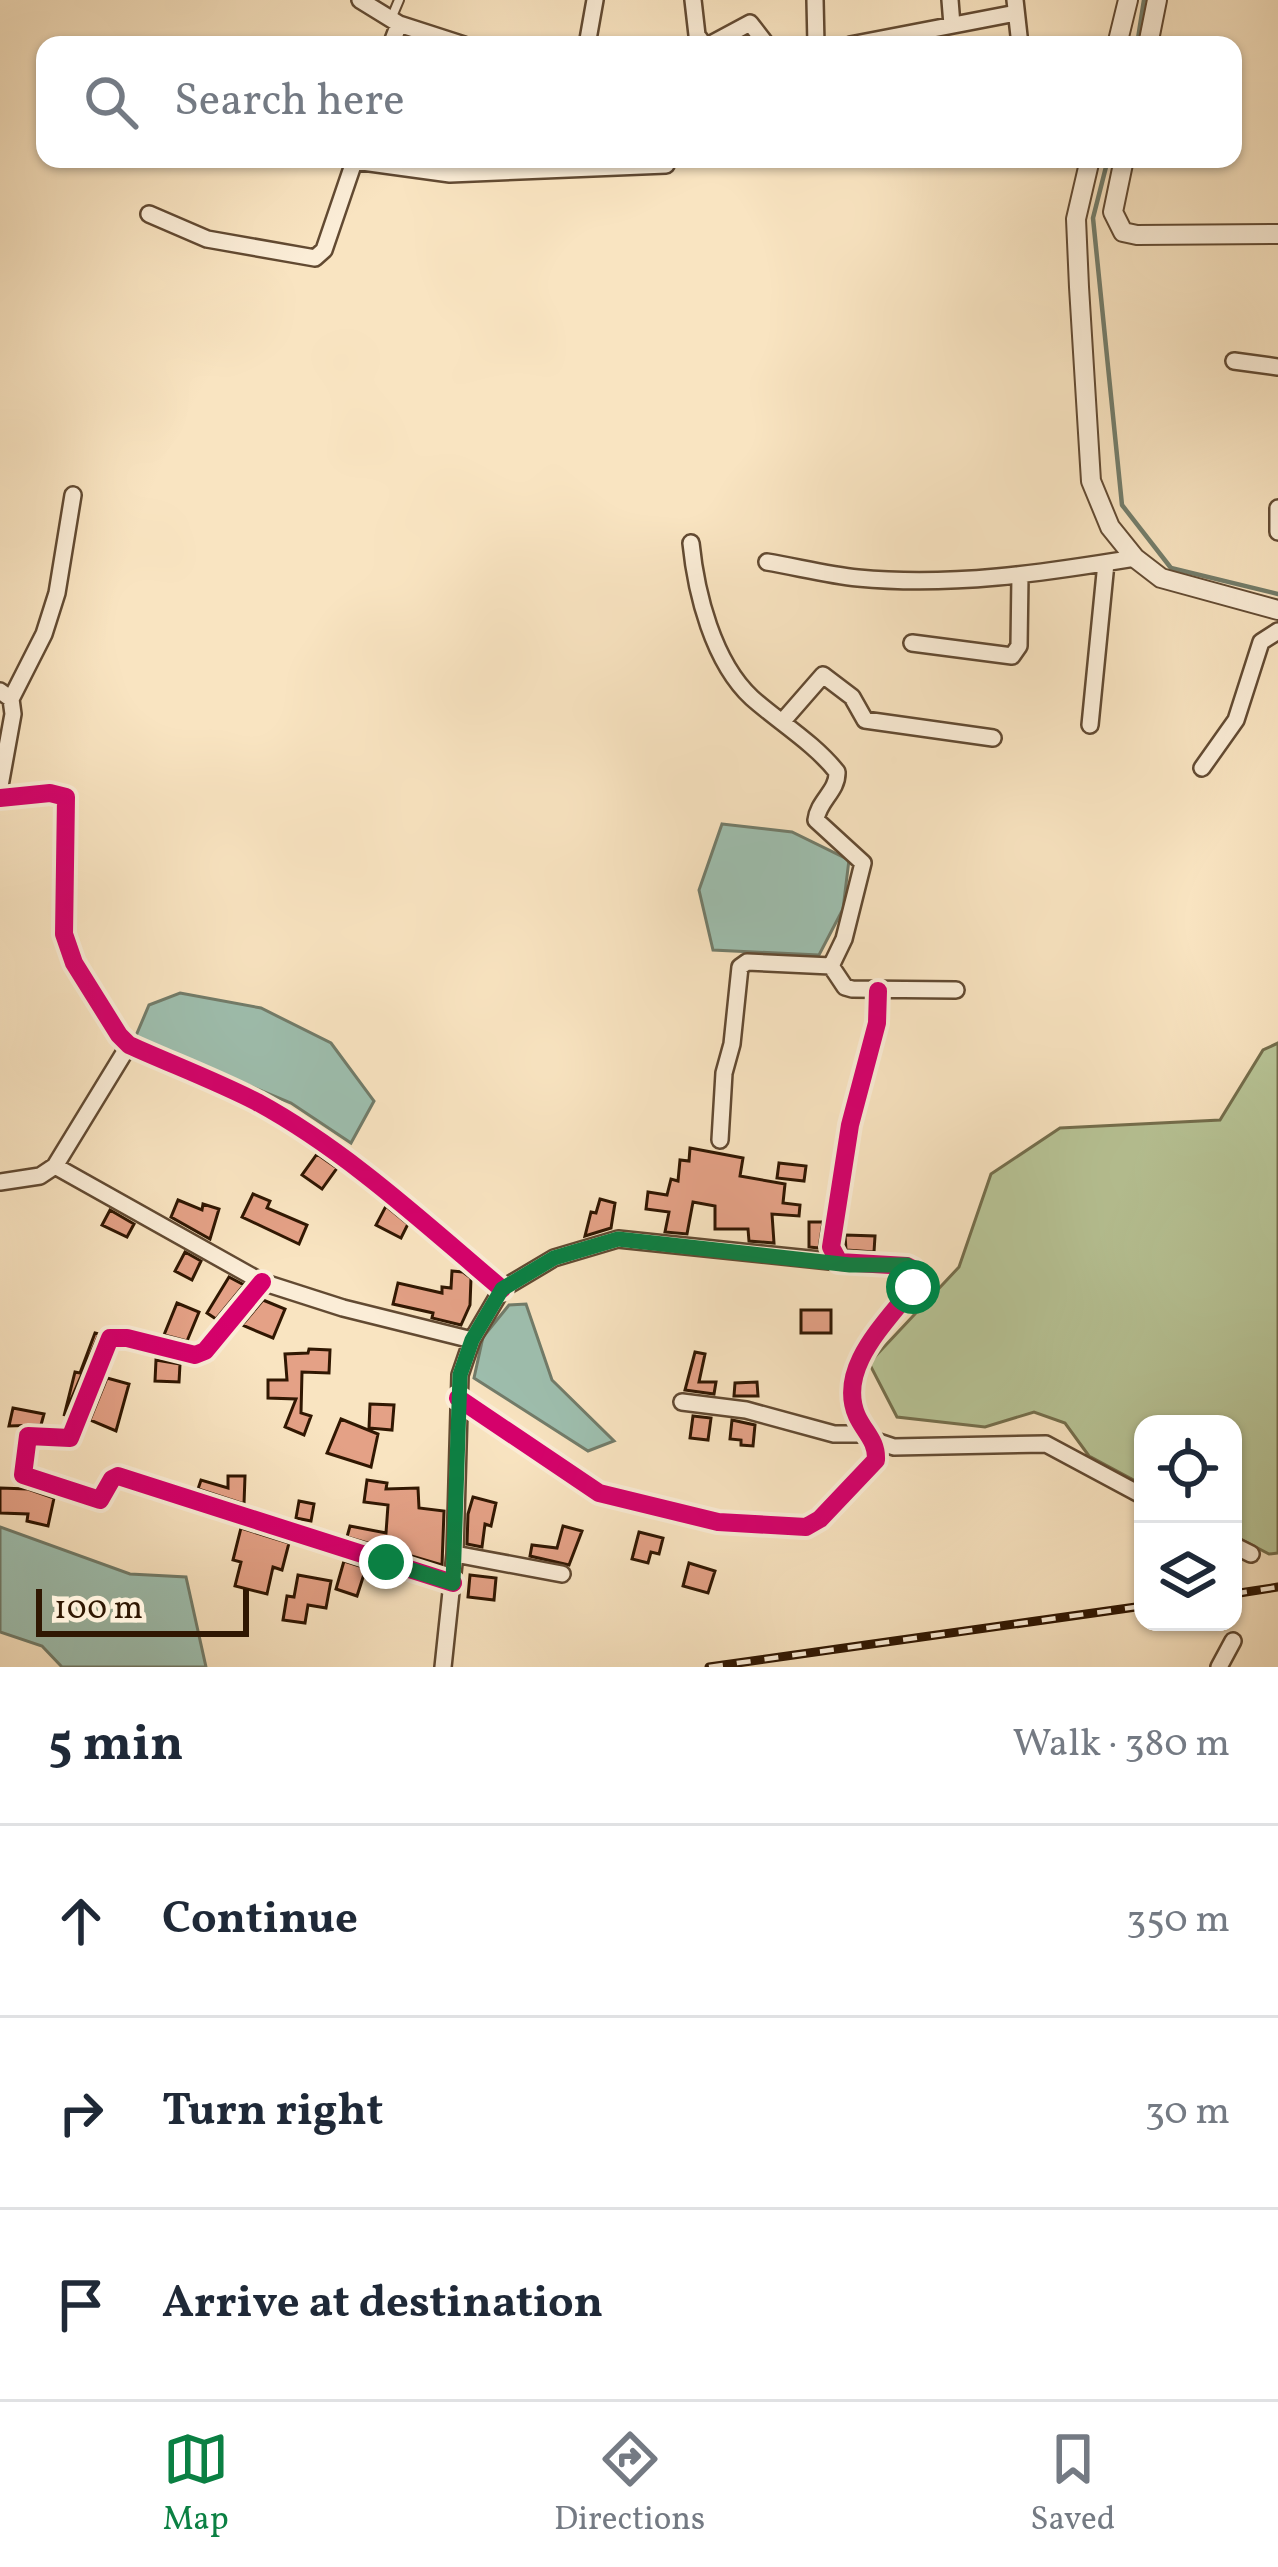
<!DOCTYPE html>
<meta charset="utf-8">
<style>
body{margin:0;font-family:Vollkorn,serif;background:#f2f2f3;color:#1f2937}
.controls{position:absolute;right:36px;bottom:36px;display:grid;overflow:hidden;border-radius:24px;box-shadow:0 3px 9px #0004}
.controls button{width:108px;height:108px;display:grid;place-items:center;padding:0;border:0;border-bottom:3px solid #e0e1e3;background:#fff;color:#1f2937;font:60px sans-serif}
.scale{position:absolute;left:36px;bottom:30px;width:213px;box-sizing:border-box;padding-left:12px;border:6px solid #301702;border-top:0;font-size:33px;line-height:42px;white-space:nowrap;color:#301702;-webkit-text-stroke:9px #fbedd7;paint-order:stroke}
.stop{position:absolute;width:36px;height:36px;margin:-27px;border:9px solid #0b8043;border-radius:50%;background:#fff}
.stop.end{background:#0b8043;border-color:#fff;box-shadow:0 3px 12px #0008}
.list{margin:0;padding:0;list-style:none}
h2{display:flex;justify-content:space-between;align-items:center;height:156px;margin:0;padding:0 48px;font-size:51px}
h2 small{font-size:39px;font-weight:400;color:#747a83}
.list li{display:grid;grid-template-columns:78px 1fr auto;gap:36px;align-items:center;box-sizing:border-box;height:192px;padding:0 48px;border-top:3px solid #e0e1e3}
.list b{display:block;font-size:45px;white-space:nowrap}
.list em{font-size:39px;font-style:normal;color:#747a83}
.icon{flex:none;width:66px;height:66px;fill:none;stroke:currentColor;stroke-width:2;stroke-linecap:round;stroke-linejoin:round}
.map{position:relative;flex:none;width:1278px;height:1667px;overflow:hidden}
.search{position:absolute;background:#fff;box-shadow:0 3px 9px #0004;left:36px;right:36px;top:36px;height:132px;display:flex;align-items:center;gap:30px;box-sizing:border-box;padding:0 42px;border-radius:24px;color:#747a83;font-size:45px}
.sheet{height:732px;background:#fff}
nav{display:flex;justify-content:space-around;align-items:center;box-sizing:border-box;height:168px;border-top:3px solid #e0e1e3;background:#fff;font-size:33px;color:#747a83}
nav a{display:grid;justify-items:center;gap:6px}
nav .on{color:#0b8043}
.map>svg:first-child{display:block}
.green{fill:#b8c597;stroke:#746e4c;stroke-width:3}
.water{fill:#9ebfaf;stroke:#727c6a;stroke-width:3}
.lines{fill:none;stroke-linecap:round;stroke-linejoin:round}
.stream{stroke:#727c6a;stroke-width:4.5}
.building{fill:#e4a186;stroke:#301702;stroke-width:3}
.service-casing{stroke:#624a32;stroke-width:12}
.minor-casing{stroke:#624a32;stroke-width:20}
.tertiary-casing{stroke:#624a32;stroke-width:22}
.service{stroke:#fbedd7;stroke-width:8}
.minor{stroke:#fbedd7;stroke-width:15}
.tertiary{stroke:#fbedd7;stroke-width:18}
.rail-casing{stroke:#301702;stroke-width:9}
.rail{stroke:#fbedd7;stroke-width:4.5;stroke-dasharray:14;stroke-linecap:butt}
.cycleway-casing{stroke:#fbedd7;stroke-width:26}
.cycleway{stroke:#d6006c;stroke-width:18}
.route{stroke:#0b8043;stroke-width:15}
</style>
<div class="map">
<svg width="1278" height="1667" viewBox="0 0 1278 1667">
<rect width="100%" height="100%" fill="#f9e4c1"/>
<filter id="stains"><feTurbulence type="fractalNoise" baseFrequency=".00167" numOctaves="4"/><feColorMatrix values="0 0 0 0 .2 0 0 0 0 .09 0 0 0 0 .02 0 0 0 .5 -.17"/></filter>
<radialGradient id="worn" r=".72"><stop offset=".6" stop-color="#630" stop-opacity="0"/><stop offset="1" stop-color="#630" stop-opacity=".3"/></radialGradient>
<path class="green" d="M1278 1043V1553L1269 1554 1233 1535V1424H1143V1485L1089 1456 1065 1423 1034 1412 985 1427 897 1417 869 1363 959 1267 991 1174 1060 1128 1220 1120 1263 1050Z"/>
<path class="water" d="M722 824 792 832 849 860 843 909 819 955 713 950 699 890Z
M180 993 261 1008 331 1043 374 1101 351 1143 291 1103 135 1038 149 1005Z
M526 1304 552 1380 614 1441 588 1451 474 1378 483 1337 509 1305Z
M0 1527 130 1574 186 1577 206 1667H62L42 1646 0 1632Z"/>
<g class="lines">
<path class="stream" d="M1137 45 1144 0
M1108 159 1093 218 1122 505 1171 568 1278 594"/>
</g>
<path class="building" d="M690 1148 743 1158 740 1176 785 1184 783 1203 800 1205 799 1216 772 1214 774 1243 749 1241 748 1229H715V1206L693 1202 687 1234 665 1232 669 1212 646 1209 648 1192 667 1195 671 1179 678 1181 680 1160 689 1161Z
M317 1154 337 1168 322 1189 302 1175Z
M779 1163 806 1166 804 1181 777 1178Z
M253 1194 270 1201 267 1208 307 1225 299 1244 242 1217Z
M600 1199 615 1203 611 1228 585 1236 591 1212 596 1213Z
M178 1200 202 1210 203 1204 219 1209 210 1239 171 1217Z
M386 1206 408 1224 401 1238 376 1225Z
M110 1210 134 1224 127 1237 102 1225Z
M809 1222H823L819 1248 809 1247Z
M845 1235 875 1236 874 1252 846 1250Z
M185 1252 201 1261 192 1280 175 1271Z
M452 1271 463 1272 471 1278 470 1305 461 1325 432 1318 433 1313 393 1304 398 1283 442 1293V1287L451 1288Z
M229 1277 244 1285 216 1319 207 1313Z
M263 1300 285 1309 273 1338 242 1325Z
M177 1303 199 1312 187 1341 164 1335Z
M801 1310H831V1333H801Z
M95 1333 99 1334 64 1416 75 1372 80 1373Z
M309 1349 330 1350 329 1373 302 1372 301 1413 311 1416 304 1435 285 1427 296 1399 268 1398V1380H287L285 1354 308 1353Z
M695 1352 705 1354 699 1382H716L714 1394 685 1390Z
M156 1360 180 1364 179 1382 155 1381Z
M107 1378 129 1384 116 1431 90 1420Z
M757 1382 758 1396H734L735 1383Z
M370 1404 394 1405 392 1430 369 1428Z
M13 1408 44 1414 41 1425 9 1426Z
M693 1416 711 1418 708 1440 690 1438Z
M341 1419 378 1434 371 1467 327 1453Z
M732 1420 755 1425 753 1446 741 1445V1440L730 1439Z
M228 1476H245L244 1504 198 1489 201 1480 228 1488Z
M367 1480 387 1483 386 1489 418 1488 419 1508 444 1511 442 1565 347 1537 350 1526 386 1533 388 1505 364 1502Z
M0 1488 28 1489 54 1498 48 1526 27 1521 28 1514 0 1513Z
M473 1497 496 1503 491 1526 485 1524 482 1547 467 1544 468 1514Z
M299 1501 314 1504 311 1521 296 1518Z
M563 1526 582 1531 569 1565 530 1556 532 1545 557 1548Z
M241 1528 289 1543 282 1570 273 1567 267 1594 235 1586 241 1562 233 1560Z
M639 1532 663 1538 659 1554 651 1552 648 1563 632 1559Z
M344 1561 366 1568 357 1596 336 1589Z
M689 1563 715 1571 708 1593 683 1586Z
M298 1575 331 1581 326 1608 308 1605 305 1623 283 1620 287 1596 294 1597Z
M470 1575 496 1578 494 1600 468 1597Z"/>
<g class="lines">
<defs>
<path id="service" d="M391 19 399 0"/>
<path id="minor" d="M360 0 399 24 464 45
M693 0 697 35 704 45
M815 0 816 45
M950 0 952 25
M1015 0 1020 45
M391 45 399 24
M587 45 595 0
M709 45 750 23 767 45
M850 45 1016 13
M355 161 450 174 666 165
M149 214 207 239 315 258 324 250 355 159
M1234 361 1278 367
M1278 508V532
M691 543C696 593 713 662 752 698 779 722 814 743 837 772 838 791 818 801 816 820L863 863 844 939 831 966 747 962 740 967 732 1044 724 1073 720 1140
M767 562C797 567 828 575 858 578 952 587 1043 573 1135 558
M912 643 1012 656 1019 646 1020 576
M0 691 11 699 13 714 0 786
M11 699 44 634 57 593 73 495
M782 722 823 675 852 697 865 720 993 738
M1090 725 1106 563
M1202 768 1236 720 1261 642 1278 631
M0 798 50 793 66 797 64 934 74 963 119 1035 129 1045C171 1064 216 1081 257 1102 347 1151 424 1223 502 1289
M831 966 845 987 852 989 956 990
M55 1166 262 1282 343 1308 472 1340
M0 1182 40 1176 55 1166 129 1045
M262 1282 205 1351 195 1355 127 1338H110L70 1438 28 1436 23 1475 100 1500 112 1479 118 1476 453 1583
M458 1398 599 1493 718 1522 806 1527 820 1519 876 1460C877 1441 865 1433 857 1416 836 1368 887 1322 913 1287V1269L907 1266 839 1262 831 1247 850 1125 877 1023 878 991
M682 1402 746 1410 834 1434H868
M873 1440 894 1447 1046 1444 1143 1496
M1233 1545 1251 1554
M455 1554 562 1574
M443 1667 455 1554 460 1375 472 1340 502 1289 554 1258 618 1239 839 1262
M1219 1667 1233 1641"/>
<path id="tertiary" d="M1117 45 1128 0
M1148 45 1157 0
M1090 159 1076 219 1079 287 1091 481 1110 527 1135 558 1161 578 1278 610
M1124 159 1113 212 1123 232 1137 235 1278 234"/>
</defs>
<use href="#service" class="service-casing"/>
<use href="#minor" class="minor-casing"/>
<use href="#tertiary" class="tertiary-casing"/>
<use href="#service" class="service"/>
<use href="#minor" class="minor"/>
<use href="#tertiary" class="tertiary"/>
<defs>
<path id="rail" d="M1233 1594 1278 1587
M709 1667 1143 1606"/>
</defs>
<use href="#rail" class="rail-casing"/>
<use href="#rail" class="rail"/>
<defs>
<path id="cycleway" d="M0 798 50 793 66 797 64 934 74 963 119 1035 129 1045C171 1064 216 1081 257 1102 347 1151 424 1223 502 1289
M262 1282 205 1351 195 1355 127 1338H110L70 1438 28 1436 23 1475 100 1500 112 1479 118 1476 453 1583
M458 1398 599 1493 718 1522 806 1527 820 1519 876 1460C877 1441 865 1433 857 1416 836 1368 887 1322 913 1287V1269L907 1266 839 1262 831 1247 850 1125 877 1023 878 991"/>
</defs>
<use href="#cycleway" class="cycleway-casing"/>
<use href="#cycleway" class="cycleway"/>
</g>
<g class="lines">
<path class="route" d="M386 1562 453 1583 460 1375 472 1340 502 1289 554 1258 618 1239 850 1265H907L913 1269V1287"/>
</g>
<rect width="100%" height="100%" filter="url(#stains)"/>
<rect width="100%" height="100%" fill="url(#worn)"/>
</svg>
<div class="controls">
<button><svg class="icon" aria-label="locate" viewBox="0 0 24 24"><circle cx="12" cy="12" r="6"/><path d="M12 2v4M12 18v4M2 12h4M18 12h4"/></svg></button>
<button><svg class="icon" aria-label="layers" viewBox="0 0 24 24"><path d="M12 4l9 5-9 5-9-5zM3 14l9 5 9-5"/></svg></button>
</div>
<div class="scale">100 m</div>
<div class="stop" style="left:913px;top:1287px"></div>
<div class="stop end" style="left:386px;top:1562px"></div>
<div class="search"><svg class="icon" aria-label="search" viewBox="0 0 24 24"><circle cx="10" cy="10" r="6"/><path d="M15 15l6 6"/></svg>Search here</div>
</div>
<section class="sheet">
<h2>5 min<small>Walk · 380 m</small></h2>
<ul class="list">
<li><svg class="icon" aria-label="ahead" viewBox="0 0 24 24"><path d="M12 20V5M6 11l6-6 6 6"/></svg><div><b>Continue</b></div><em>350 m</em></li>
<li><svg class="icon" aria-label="right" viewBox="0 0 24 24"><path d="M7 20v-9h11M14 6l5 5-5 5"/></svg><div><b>Turn right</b></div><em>30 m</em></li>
<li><svg class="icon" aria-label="arrive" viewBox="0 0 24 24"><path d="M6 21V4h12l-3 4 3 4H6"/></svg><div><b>Arrive at destination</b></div></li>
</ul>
</section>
<nav>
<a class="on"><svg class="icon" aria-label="map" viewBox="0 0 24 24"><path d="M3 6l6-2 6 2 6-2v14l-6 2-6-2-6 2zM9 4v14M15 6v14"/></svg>Map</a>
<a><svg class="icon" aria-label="directions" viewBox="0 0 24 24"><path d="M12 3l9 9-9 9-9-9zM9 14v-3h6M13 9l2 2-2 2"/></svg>Directions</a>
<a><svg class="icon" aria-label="saved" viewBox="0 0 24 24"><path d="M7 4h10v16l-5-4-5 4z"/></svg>Saved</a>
</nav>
